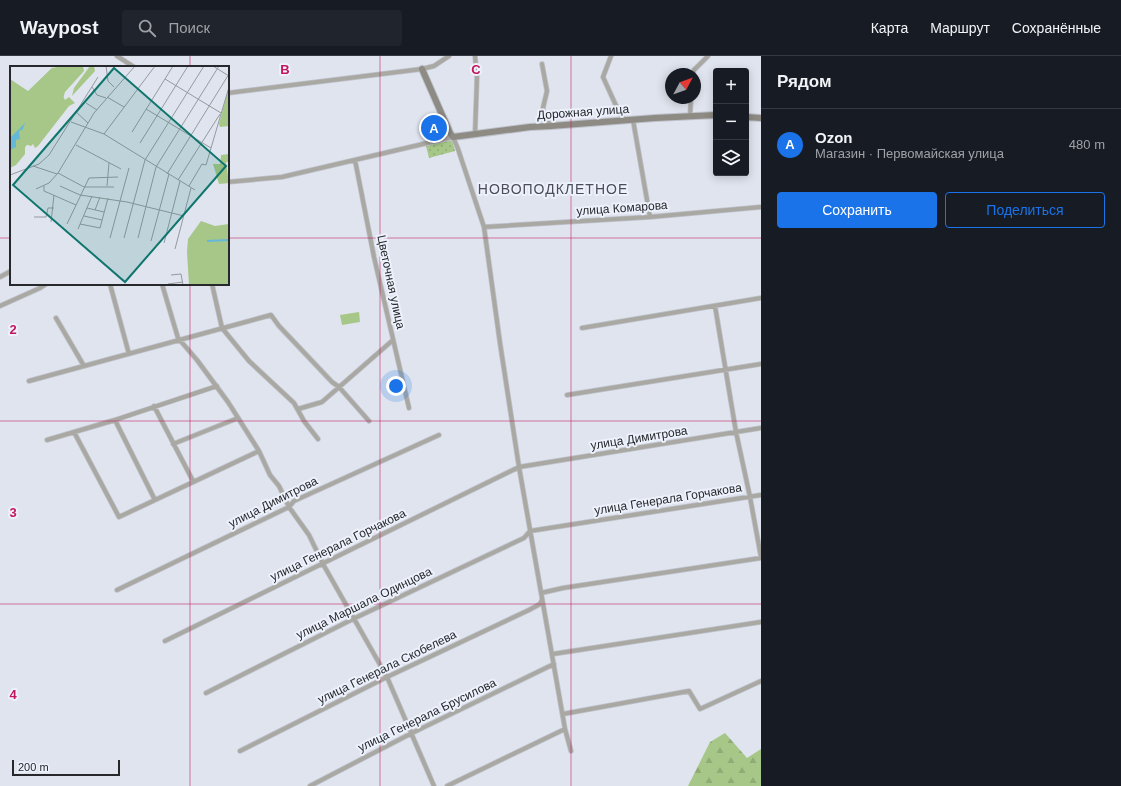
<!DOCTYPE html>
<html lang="ru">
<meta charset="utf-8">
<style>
body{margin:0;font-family:Arial,sans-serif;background:#20242c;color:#f1f3f6}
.controls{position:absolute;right:12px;top:12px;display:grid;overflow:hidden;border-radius:4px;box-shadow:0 2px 10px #0003}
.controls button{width:36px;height:36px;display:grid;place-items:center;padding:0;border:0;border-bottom:1px solid #363941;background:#171b24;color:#f1f3f6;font:20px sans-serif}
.compass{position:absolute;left:665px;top:12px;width:36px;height:36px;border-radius:50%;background:#171b24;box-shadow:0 2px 10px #0003;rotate:49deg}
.scale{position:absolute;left:12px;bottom:10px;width:108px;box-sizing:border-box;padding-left:4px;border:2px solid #26282c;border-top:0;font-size:11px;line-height:14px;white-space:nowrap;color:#26282c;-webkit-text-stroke:3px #ecf1fb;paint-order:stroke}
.you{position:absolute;left:396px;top:330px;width:14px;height:14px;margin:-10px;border:3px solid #fff;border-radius:50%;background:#1a73e8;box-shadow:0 0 0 6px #1a73e833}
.badge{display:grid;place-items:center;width:26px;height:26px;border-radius:50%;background:#1a73e8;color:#fff;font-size:13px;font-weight:700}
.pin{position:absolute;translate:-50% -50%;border:2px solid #fff;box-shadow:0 1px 4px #0006}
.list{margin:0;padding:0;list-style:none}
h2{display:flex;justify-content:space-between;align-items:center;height:52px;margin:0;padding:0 16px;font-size:17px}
h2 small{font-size:13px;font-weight:400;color:#9ea1a6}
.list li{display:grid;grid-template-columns:26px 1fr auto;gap:12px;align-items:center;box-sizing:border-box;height:72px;padding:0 16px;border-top:1px solid #363941}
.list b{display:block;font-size:15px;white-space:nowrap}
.list p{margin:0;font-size:13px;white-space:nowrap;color:#9ea1a6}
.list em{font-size:13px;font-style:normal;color:#9ea1a6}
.actions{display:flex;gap:8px;padding:12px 16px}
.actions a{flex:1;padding:9px 0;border:1px solid #1a73e8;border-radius:4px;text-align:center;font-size:14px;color:#1a73e8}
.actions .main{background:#1a73e8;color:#fff}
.icon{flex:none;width:22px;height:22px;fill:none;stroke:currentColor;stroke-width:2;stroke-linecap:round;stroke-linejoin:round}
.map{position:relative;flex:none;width:761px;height:730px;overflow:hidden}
header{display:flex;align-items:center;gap:24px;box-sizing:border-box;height:56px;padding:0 20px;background:#171b24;border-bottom:1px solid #363941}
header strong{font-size:19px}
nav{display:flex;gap:22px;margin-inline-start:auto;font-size:14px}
.search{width:280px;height:36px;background:#20242c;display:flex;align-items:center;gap:10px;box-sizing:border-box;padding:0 14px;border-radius:4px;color:#9ea1a6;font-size:15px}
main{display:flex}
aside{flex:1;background:#171b24}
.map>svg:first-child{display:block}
.grass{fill:#a6c788}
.forest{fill:url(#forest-firs)}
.park{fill:url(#park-dots)}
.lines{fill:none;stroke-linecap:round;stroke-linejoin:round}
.street-casing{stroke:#bec2cb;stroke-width:5.5}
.secondary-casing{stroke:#bec2cb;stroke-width:8}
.street{stroke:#aaa8a3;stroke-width:4}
.secondary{stroke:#8e8b84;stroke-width:6}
.grid{fill:none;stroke:#c2185b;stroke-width:1;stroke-opacity:0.55}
.labels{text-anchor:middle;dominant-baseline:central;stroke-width:4;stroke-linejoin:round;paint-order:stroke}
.street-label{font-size:12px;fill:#26282c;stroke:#ecf1fb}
.quarter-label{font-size:14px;letter-spacing:1px;fill:#4b4e57;stroke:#ecf1fb}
.inset-river{fill:none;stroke:#66b8d9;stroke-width:2}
.inset-road{fill:none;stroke:#9599a0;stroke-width:1}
.view{fill:#0f766e;fill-opacity:0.15;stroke:#0f766e;stroke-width:2}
.inset-edge{fill:none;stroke:#26282c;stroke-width:2}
.grid-label{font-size:13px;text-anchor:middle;font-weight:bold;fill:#c2185b;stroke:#ecf1fb;stroke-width:4;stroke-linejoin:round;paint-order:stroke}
</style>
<header>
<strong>Waypost</strong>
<div class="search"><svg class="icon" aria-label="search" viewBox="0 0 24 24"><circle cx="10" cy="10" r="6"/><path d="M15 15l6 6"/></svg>Поиск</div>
<nav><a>Карта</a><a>Маршрут</a><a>Сохранённые</a></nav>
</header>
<main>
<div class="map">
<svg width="761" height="730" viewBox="0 0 761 730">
<defs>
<pattern id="forest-firs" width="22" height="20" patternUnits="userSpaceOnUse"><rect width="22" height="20" fill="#a6c788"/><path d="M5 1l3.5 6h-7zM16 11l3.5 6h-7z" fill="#8fab76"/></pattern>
<pattern id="park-dots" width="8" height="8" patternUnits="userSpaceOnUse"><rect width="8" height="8" fill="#a6c788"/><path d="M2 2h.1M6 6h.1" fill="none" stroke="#8fab76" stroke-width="1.8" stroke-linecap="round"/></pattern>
</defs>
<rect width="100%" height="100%" fill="#dfe4ee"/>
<path class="grass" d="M359 256 360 266 342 269 340 259Z"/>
<path class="forest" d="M725 677 747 702 761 693V730H688L710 686Z"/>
<path class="park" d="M452 84 455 95 429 102 426 90Z"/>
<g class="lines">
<defs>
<path id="street" d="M117 0 134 11
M611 0 603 21 618 54 625 65
M542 8 547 35 543 52 544 60 551 70
M693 18 694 14 708 0
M228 37 422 13 434 10 449 0
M690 60 691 42
M633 64 650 161
M475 78 477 21 475 0
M355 104 374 201 409 352
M228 126 282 121 453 81 458 93 484 171 500 287 519 411 565 673 571 695
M484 171 650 161 761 151
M0 221 11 215
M110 228 129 298
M162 228 178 282 197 304 228 346 259 395 270 419 279 430 289 451 309 479 323 508 387 621 434 730
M212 228 222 272 249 305 294 347 304 365 318 383
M0 250 40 232 46 228
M715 250 736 376 750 441 761 501
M56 262 84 310
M582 272 761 242
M29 325 271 259 279 270 332 326 339 331 369 365
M567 339 761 308
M154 350 193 425
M298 353 322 346 393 284
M115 364 155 444
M74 376 119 461 259 395
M47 384 115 364 217 330
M173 388 238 362
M117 534 289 451 294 445 439 379
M541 537 563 532 761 502
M165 585 519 411 761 372
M553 598 761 566
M206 637 353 563 524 482 530 475 761 439
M563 658 689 635 700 653 761 625
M240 695 387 621 529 554 540 548 542 544
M310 730 412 677 554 608
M447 730 565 673"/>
<path id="secondary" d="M422 13 450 77 453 81 530 71 551 70 655 62 716 59
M746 61 761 62"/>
</defs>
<use href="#street" class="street-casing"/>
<use href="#secondary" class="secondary-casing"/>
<use href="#street" class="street"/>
<use href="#secondary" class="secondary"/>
</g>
<path class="grid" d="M190 0V11M380 0V730M571 0V730M0 182H11M228 182H761M190 228V730M0 365H761M0 548H761"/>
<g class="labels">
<g class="street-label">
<text transform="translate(583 56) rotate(-4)">Дорожная улица</text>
<text transform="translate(622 152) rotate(-4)">улица Комарова</text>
<text transform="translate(391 226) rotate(78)">Цветочная улица</text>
<text transform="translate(639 382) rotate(-9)">улица Димитрова</text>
<text transform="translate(668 443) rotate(-9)">улица Генерала Горчакова</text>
<text transform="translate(273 446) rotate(-27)">улица Димитрова</text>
<text transform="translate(338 489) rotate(-26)">улица Генерала Горчакова</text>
<text transform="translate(364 547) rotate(-26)">улица Маршала Одинцова</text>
<text transform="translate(387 611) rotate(-26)">улица Генерала Скобелева</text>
<text transform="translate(427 659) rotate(-26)">улица Генерала Брусилова</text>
</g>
<g class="quarter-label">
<text x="553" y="133">НОВОПОДКЛЕТНОЕ</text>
</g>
</g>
<g transform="translate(10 10)">
<rect width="219" height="219" fill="#dfe4ee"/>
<path d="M52 0H73L74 5 55 26 50 42 0 98V13L18 25 42 2Z" fill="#a6c788"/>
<path d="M80 0H84L85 5 62 30 64 22ZM42 2 48 6 55 17 51 22 44 24 34 19 21 36 22 41 7 51 5 63 0 67 8 35 1 36 0 40 2 19 12 22 15 29ZM219 20V60L210 61 209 58ZM42 26H51L55 34 59 31 65 37 59 40 28 80 25 82 23 78 21 80 15 78V88L6 99 0 102V87L13 70 18 74 25 67 38 43 39 29ZM219 88V96H216L219 117 209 118 203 98H210L211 89ZM191 155 205 160 219 158V219H179L177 186 178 173Z" fill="#a6c788"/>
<path d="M20 48 21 58 11 74 0 86 7 68 6 63 12 54Z" fill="#a6c788"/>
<path d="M15 57 12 65 11 63 9 66 10 73 6 74V81L0 84V72Z" fill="#66b8d9"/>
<path class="inset-river" d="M197 175 219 174"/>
<path class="inset-road" d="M96 0 98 15 104 21M203 0 219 10M155 13 211 47M82 21 87 29 96 32M97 31 114 41M76 37 87 44M136 43 201 82M65 45 78 57M61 56 94 68 185 124M122 66 163 0M94 68 145 0M130 77 178 0M66 79 111 103M23 100 47 108M48 107 74 121H104M157 108 219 8M0 109 29 98 39 89 88 11M168 114 210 48M34 120V125L66 139M50 120 70 129 117 136 174 150M97 120 99 97M179 120 192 98 196 99 219 21M26 123 39 117 48 107 84 47 125 0M77 142 94 146M85 144 90 131M74 150 92 154M24 151H36L38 142H44M41 156 44 129M57 158 79 112 108 111M70 158 90 162 98 132M68 163 82 130M100 172 119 102M114 172 135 94 194 0M128 172 146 101 209 0M141 175 159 108M154 177 170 115M165 183 181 122M161 209 171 208 173 219M158 218 173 216"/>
<path class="view" d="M104 2 216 100 115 216 3 119Z"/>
<rect width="219" height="219" class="inset-edge"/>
</g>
<g class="grid-label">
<text x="285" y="18">B</text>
<text x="476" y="18">C</text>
<text x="13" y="278">2</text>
<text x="13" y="461">3</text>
<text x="13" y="643">4</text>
</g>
</svg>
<div class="controls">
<button>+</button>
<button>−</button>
<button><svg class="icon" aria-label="layers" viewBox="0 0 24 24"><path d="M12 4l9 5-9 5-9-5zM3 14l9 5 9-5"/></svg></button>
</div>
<svg class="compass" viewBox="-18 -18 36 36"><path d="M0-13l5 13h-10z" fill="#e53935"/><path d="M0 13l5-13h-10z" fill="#9ea1a6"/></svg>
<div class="scale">200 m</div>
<div class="you"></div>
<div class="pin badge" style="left:434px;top:72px">A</div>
</div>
<aside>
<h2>Рядом<small></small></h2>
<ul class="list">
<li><span class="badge">A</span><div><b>Ozon</b><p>Магазин · Первомайская улица</p></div><em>480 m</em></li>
</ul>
<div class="actions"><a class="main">Сохранить</a><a>Поделиться</a></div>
</aside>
</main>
